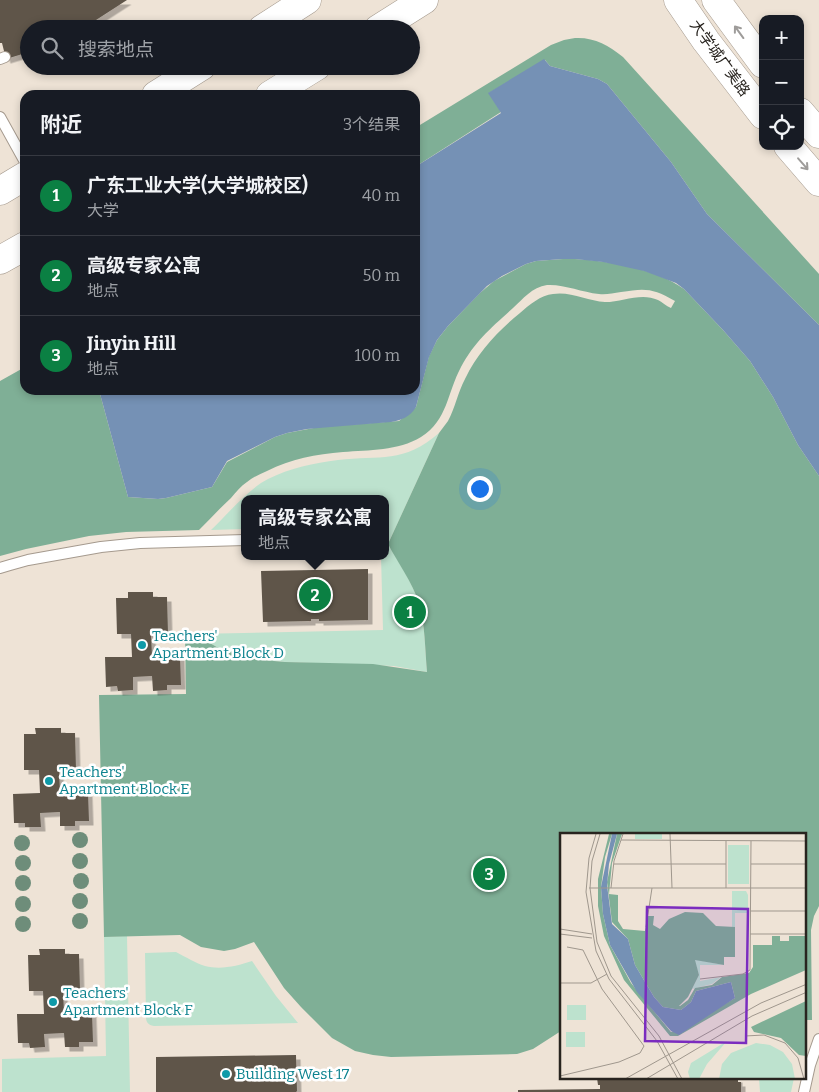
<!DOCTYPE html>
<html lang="zh">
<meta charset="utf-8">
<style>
body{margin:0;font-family:Bitter,"Noto Sans SC",serif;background:#242831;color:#f1f3f6}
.controls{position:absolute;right:15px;top:15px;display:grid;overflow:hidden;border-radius:10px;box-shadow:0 2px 8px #0003}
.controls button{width:45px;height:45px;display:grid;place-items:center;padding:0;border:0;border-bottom:1px solid #363941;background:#171b24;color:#f1f3f6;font:25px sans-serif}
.you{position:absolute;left:479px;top:488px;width:18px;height:18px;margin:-12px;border:4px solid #fff;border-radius:50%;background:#1a73e8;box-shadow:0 0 0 8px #1a73e833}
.badge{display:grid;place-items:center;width:32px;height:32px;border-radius:50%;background:#0b8043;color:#fff;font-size:16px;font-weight:700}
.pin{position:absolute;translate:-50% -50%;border:2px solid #fff;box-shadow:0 1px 5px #0006}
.popup{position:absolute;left:241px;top:495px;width:148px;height:65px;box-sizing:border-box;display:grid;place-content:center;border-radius:10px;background:#171b24;filter:drop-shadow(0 1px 4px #0005);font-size:16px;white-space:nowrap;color:#9ea1a6}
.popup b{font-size:19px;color:#f1f3f6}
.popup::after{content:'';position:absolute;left:50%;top:100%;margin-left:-10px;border:10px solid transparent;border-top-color:#171b24}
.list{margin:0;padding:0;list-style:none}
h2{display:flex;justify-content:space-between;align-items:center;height:65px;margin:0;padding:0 20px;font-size:21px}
h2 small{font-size:16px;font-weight:400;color:#9ea1a6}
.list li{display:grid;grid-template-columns:32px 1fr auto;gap:15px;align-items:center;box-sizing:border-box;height:80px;padding:0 20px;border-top:1px solid #363941}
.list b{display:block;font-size:19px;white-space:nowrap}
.list p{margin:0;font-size:16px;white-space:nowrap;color:#9ea1a6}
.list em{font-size:16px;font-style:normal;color:#9ea1a6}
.icon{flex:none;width:28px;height:28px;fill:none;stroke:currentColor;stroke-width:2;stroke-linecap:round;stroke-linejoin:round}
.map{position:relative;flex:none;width:819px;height:1092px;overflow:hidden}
.search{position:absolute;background:#171b24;box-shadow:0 2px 8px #0003;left:20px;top:20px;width:400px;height:55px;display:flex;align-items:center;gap:12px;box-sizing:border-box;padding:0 18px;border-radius:28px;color:#9ea1a6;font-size:19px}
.panel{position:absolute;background:#171b24;box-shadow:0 2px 8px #0003;left:20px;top:90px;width:400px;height:305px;border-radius:15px}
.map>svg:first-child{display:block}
.green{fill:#bde2ce}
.forest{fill:#7faf96}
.water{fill:#7591b5}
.building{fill:#5e554a;filter:url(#shadow)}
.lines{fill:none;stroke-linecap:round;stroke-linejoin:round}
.lane-casing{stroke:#a59a8e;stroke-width:12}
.secondary-casing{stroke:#a59a8e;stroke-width:29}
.primary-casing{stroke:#a59a8e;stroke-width:29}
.lane{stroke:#fff;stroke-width:10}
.secondary{stroke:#fff;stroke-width:28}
.primary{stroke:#fff;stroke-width:28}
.tree{fill:#6e8d7a}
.oneway{stroke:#9e9c9a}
.culture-dot{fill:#0f9aa8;stroke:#fff;stroke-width:2}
.labels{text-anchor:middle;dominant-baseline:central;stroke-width:5;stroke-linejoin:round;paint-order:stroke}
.street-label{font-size:15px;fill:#28241f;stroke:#fff}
.culture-label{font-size:15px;fill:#0d838f;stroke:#fff;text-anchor:start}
.inset-road{fill:none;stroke:#9f978d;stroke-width:1}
.view{fill:#7b2cbf;fill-opacity:0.15;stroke:#7b2cbf;stroke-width:2.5}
.inset-edge{fill:none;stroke:#28241f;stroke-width:2.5}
</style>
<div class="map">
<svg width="819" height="1092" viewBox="0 0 819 1092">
<defs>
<filter id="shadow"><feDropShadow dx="4.5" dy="4.5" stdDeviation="0" flood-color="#0004"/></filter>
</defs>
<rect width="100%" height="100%" fill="#eee3d6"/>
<path class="green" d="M439 433 388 544C399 563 412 582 419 603 425 622 425 651 427 672L394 666 285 662 263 660 222 650 194 634 383 630 381 556H385V499H245V529L211 530C228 514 248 489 268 479 290 468 314 463 338 460 380 455 404 464 439 433Z
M127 936 130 1092H2V1059L106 1056 104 937Z
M176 952C186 957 195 963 205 966 221 970 237 966 252 961L276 996 298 1023 154 1026C148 1025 146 1022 146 1017L145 953Z
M759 1078H794L791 1092H760Z"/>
<path class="forest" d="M575 38C594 37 608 45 623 57L819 274V325L707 214 671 162 607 84 598 79 550 66 545 60 489 93 501 112 415 167V128L551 45 564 40Z
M563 259C598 258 656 268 684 289L723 330 750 361 773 397 798 445 819 476V906L814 916 811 930 812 1020H805V834H562L561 1031 533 1049 517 1054 391 1057 373 1055 355 1051 332 1038 301 1007 284 988 254 942 235 949 224 951 201 947 180 935 104 937 99 695 186 694 185 634H194L222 650 263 660 285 662 373 664 427 672C425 651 425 622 419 603 412 582 398 563 388 544L439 433C442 429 445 425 448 421 455 408 458 392 465 379 478 352 498 331 520 313 529 305 541 295 553 294 570 291 588 301 605 302 623 302 641 292 658 300 662 302 666 306 671 308L675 301C653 288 645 288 621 292 613 293 606 295 599 294 581 292 564 284 547 285 532 287 523 299 513 308 491 328 475 341 461 367 447 393 448 420 421 437 398 451 369 450 343 452 316 454 291 459 267 471 260 474 253 477 247 482 241 486 236 492 231 498 220 508 210 519 199 530L126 532 89 536 26 549 0 556V381L25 367V390H99L128 497 158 499 166 498 212 487 227 462 275 437 287 433 319 427 399 421 416 407 429 356 437 340 448 326 480 293 494 281 526 264 536 261Z"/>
<path class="water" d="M544 59 550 66 598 79 607 84 671 162 707 214 819 325V476L798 445 773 397 750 361 723 330 684 289 676 283 644 271 603 262 575 259H563L536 261 526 264 502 276 487 286 448 326 437 340 429 357 416 407C410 417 402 420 391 422L307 429 287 433 275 437 227 461 212 487 166 498 158 499 128 497 99 390H415V167L501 113 488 93Z"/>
<path class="building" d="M0 0H127L96 20 80 29H29V52L6 59 2 43H0Z
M368 569V620L319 621V619H311V621L263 622 261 571Z
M128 592H153V597H167L168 633 151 634 152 656H180L181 685H167V690L153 691 152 676 133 677V690L118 691 117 686 106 687 105 657H132L131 634H117L116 598H128Z
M35 728H61V733H75L76 769 59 770 60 792H88L89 821H75V826H60V812L40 813 41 827H25V823H14L13 794 40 793 39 770H24V734H36Z
M39 949H65V954H79L80 990H63L64 1013 92 1012 93 1042H79V1047H65L64 1033 44 1034 45 1047 30 1048 29 1043H18L17 1014H44L43 991H29L28 955H40Z
M296 1055 297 1091 296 1092H156V1057Z
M597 1078H738V1082H741V1092H518V1090L600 1089V1085H598Z"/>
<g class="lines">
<defs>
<path id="lane" d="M0 59 5 57
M0 117 25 162
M0 568 10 565 28 560 101 547 140 543 245 540
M804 1092 810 1065 819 1039"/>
<path id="secondary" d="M678 0 706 41 763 115
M716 0 763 64
M800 112 819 134
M788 146 819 182"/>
<path id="primary" d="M262 29 307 0
M378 29 424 0
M156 95 202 66
M270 95 317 66
M0 191 25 176
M0 260 25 246"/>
</defs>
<use href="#lane" class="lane-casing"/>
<use href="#secondary" class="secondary-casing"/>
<use href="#primary" class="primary-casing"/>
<use href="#lane" class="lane"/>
<use href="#secondary" class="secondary"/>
<use href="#primary" class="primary"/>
</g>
<g class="tree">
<circle cx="80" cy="840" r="8"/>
<circle cx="22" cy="843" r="8"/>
<circle cx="80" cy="861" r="8"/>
<circle cx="23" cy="863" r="8"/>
<circle cx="81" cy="881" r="8"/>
<circle cx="23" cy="883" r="8"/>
<circle cx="80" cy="901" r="8"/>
<circle cx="23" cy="904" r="8"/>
<circle cx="80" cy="921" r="8"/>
<circle cx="23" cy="924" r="8"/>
</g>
<defs><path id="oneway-shaft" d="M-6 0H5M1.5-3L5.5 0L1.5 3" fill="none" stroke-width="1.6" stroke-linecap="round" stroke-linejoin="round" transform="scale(1.25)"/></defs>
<g class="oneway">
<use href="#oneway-shaft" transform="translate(739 32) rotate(-126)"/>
<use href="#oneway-shaft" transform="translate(803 164) rotate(49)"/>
</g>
<g class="culture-dot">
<circle cx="142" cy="645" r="5"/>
<circle cx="49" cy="781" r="5"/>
<circle cx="53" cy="1002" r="5"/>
<circle cx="226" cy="1074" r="5"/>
</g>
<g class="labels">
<g class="street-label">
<text transform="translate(720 58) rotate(54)">大学城广美路</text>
</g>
<g class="culture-label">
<text x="152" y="636">Teachers'<tspan x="152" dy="17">Apartment Block D</tspan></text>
<text x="59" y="772">Teachers'<tspan x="59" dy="17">Apartment Block E</tspan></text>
<text x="63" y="993">Teachers'<tspan x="63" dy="17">Apartment Block F</tspan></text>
<text x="236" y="1074">Building West 17</text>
</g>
</g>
<g transform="translate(560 833)">
<rect width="246" height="246" fill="#eee3d6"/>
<path d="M75 1H102V6H75ZM168 12H189V51H168ZM172 58H186L188 62V80H175V94L172 95ZM134 126 163 132H140V148L161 144 152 151 132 156 139 142ZM7 172H26V187H7ZM6 199H25V214H6ZM167 208 147 231 139 246H130L128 239 131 230ZM196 210 210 212 223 219 232 231 235 246H159L162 231 171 220Z" fill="#bde2ce"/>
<path d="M49 1H52L45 24 41 54 43 81 50 112 71 150 111 199 124 195 175 165 171 149 136 158 131 169 121 177 103 174 94 164 75 132 68 106 52 89 47 49 57 1H62L52 30 49 61 58 62V88L63 96 85 98 88 83H94L93 92 100 96 109 86 125 79 143 80 156 93 175 94V124H164V132L135 127 139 142 128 164 119 173 103 172 120 173 128 167 135 155 152 152 162 144 189 140 193 134V112H212V103H220V108H229V103H246V137L191 161 118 203H110L64 147 44 103 38 73V46ZM246 168V223L239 222 221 205 194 199 191 194Z" fill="#7faf96"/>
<path d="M52 1H57L49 31 47 52 52 91 68 106 75 132 94 164 103 174 121 177 131 169 136 158 171 149 175 165 119 202 111 198 77 159 50 112 43 81 41 54Z" fill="#7591b5"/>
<path class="inset-road" d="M36 1 29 25 26 59 36 118 49 146 97 208 118 246M40 1 32 28 30 55 37 109 51 143 99 203 122 246M110 1 112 55M61 7 247 8M166 8V55M54 31H166M191 31H247M29 55H247M51 55 54 28 63 1M190 78H247M86 94 92 55M0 96 32 101M0 101 32 105M190 101H247M140 146 183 141 190 137 191 8M0 150H31L47 141M185 203 204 202 225 210 238 225 244 246M0 243 59 229 80 220 84 213 42 156 23 117 7 114M65 246 201 170 247 151M86 246 192 183 247 159"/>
<path class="view" d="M87 74 188 76 186 210 85 208Z"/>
<rect width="246" height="246" class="inset-edge"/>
</g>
</svg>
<div class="controls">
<button>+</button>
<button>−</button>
<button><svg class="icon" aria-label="locate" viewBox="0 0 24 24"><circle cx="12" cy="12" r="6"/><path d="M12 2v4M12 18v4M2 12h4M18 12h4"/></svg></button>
</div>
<div class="you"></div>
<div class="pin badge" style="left:410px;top:612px">1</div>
<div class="pin badge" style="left:315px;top:595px">2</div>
<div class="popup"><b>高级专家公寓</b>地点</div>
<div class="pin badge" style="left:489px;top:874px">3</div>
<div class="search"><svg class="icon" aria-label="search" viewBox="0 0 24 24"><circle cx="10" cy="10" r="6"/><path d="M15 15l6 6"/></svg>搜索地点</div>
<section class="panel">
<h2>附近<small>3个结果</small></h2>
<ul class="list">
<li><span class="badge">1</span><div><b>广东工业大学(大学城校区)</b><p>大学</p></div><em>40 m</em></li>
<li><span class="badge">2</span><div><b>高级专家公寓</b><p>地点</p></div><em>50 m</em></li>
<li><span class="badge">3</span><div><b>Jinyin Hill</b><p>地点</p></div><em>100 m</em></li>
</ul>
</section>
</div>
